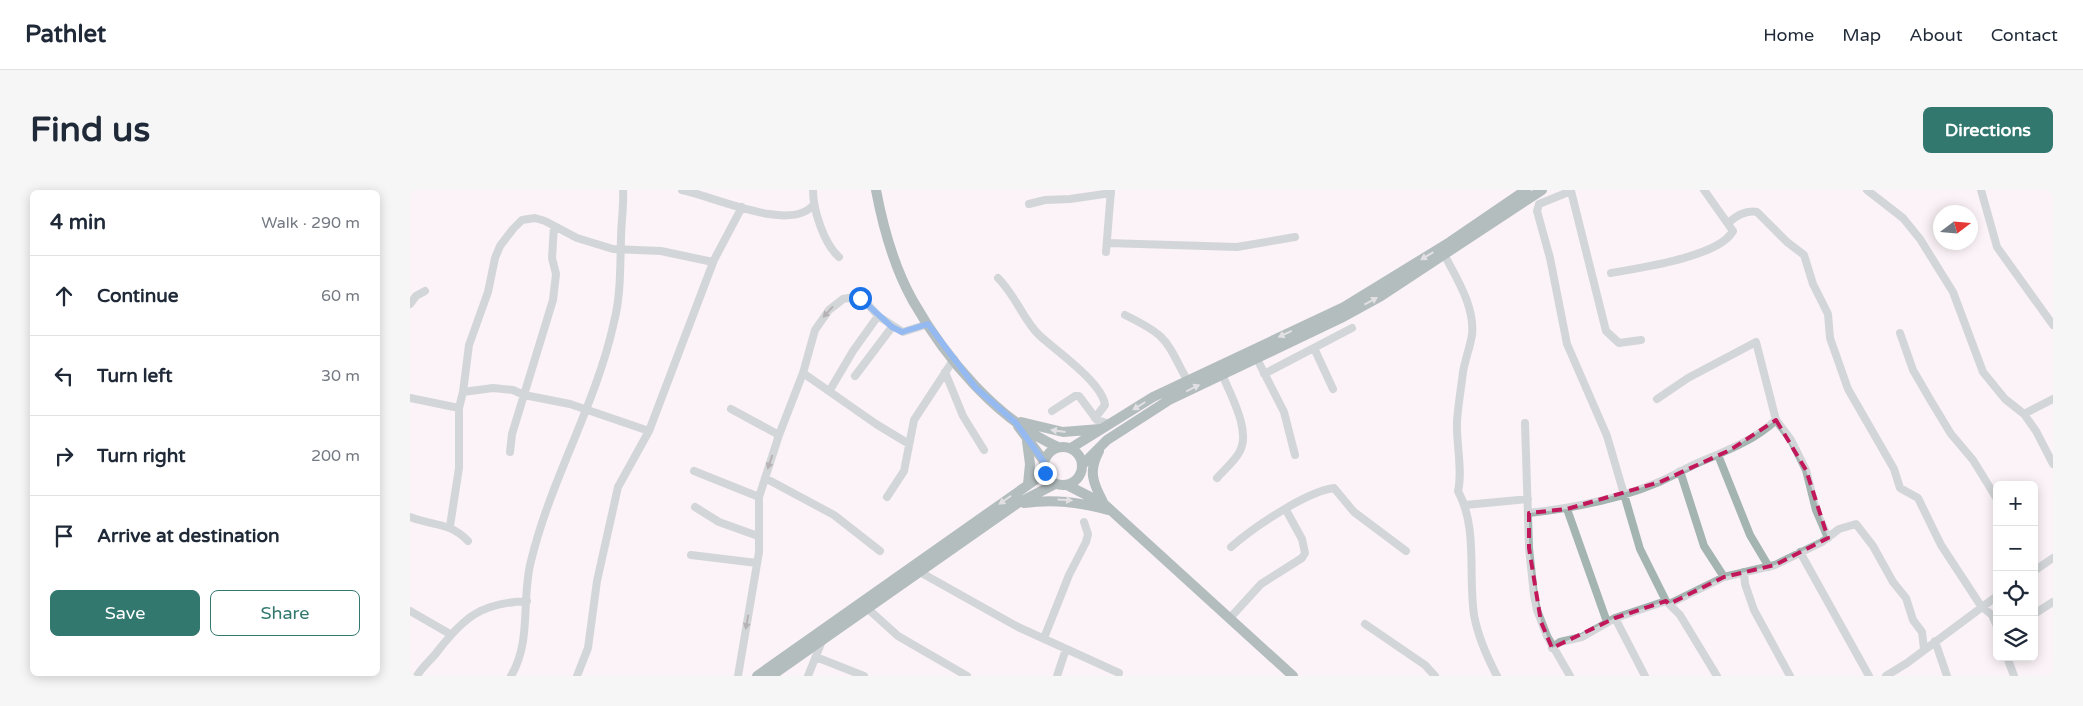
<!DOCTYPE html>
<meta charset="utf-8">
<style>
body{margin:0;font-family:"Varela Round",sans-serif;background:#f6f6f7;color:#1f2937}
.controls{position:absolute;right:15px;bottom:15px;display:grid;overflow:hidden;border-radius:8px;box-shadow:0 2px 12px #0003}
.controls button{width:45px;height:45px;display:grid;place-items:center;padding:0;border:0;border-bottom:1px solid #e0e1e3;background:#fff;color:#1f2937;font:25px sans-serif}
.compass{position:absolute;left:1523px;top:15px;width:45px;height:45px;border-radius:50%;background:#fff;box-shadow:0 2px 12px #0003;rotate:74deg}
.stop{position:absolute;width:15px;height:15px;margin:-11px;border:4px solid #1a73e8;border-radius:50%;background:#fff}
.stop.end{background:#1a73e8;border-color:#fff;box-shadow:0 1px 5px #0008}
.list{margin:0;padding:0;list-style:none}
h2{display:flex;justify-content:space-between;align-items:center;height:65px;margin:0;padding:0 20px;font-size:21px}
h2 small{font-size:16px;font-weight:400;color:#747a83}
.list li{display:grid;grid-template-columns:32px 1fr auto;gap:15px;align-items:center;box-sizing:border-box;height:80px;padding:0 20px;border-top:1px solid #e0e1e3}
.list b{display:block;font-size:19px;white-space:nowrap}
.list em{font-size:16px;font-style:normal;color:#747a83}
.actions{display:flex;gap:10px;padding:15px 20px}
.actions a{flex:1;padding:11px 0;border:1px solid #32786f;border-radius:8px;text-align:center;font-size:18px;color:#32786f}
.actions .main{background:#32786f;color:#fff}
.icon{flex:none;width:28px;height:28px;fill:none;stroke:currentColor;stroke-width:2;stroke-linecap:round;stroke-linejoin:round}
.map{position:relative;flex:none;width:1643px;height:486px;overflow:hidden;border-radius:8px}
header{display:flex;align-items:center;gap:30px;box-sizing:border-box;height:70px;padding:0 25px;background:#fff;border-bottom:1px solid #e0e1e3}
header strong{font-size:24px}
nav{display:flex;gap:28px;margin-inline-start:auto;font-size:18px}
.intro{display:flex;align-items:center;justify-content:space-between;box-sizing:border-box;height:120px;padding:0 30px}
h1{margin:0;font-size:35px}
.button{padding:12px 22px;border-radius:8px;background:#32786f;color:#fff;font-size:18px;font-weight:700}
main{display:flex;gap:30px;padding:0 30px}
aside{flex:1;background:#fff;border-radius:8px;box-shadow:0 2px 12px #0003}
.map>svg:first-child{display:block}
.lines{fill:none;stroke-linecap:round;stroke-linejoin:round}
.minor{stroke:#a3b4b1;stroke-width:8}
.major{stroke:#5d7d78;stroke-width:10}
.oneway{fill:#c4cacb}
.oneway2{fill:#626466}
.route{stroke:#1a73e8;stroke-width:6}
.marked{fill:none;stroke:#c2185b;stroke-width:4;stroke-dasharray:10 6;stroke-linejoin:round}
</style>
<header>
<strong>Pathlet</strong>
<nav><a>Home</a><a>Map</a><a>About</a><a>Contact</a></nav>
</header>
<div class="intro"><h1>Find us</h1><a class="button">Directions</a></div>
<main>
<aside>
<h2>4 min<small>Walk · 290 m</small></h2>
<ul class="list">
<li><svg class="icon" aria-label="ahead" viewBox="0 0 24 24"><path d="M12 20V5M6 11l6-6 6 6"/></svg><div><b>Continue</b></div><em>60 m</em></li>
<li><svg class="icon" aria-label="left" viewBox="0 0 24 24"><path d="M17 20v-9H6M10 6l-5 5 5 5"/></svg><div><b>Turn left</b></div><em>30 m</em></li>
<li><svg class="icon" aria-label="right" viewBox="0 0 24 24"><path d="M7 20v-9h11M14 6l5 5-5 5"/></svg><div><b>Turn right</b></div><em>200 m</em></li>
<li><svg class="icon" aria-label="arrive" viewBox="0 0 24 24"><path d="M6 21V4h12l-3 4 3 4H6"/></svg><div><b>Arrive at destination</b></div></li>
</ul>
<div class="actions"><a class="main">Save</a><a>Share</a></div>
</aside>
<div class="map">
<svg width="1643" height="486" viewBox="0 0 1643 486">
<rect width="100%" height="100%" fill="#fbf3f7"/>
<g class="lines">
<path class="minor" d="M272 0C303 6 382 44 404 14
M403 0C403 20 414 54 429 67
M1457 0 1493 28 1510 49 1543 102 1573 182 1595 209 1614 224 1626 241 1643 274
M1571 0 1587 57 1643 135
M619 14 635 10 660 9 701 3
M1318 33C1326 26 1336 20 1347 22L1377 52 1394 65 1403 94 1418 124 1420 148 1438 199 1484 279 1490 298 1508 308 1531 355 1571 416 1582 425 1587 436
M697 53 827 57 885 47
M696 62 701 0
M1035 66C1047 89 1065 117 1062 145 1060 157 1055 170 1053 182 1051 199 1048 215 1047 232 1046 253 1053 281 1048 301 1068 338 1058 384 1064 425 1068 447 1077 467 1087 486
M1201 83C1229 78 1309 67 1323 41L1294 0
M588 88C606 106 614 131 629 145 645 160 692 192 695 215L685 228
M0 114 6 106 15 101
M715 125C758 146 755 149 777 190
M1490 143 1503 180 1521 211 1541 244 1563 270 1587 309
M1231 150 1209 153 1196 141 1161 1 1129 14 1127 21 1140 68 1157 154 1197 246 1230 359 1256 411 1270 425 1307 486
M904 158 923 199
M846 167 874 222 885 265
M535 182 553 226 574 260
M393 183 466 234 499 254
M854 184 942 138
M445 186 482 137
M420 200 443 161 468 126
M53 202 83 198 103 200 114 205 160 214 239 241
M0 208 49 218
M1247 209 1278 188 1346 152 1366 230 1381 250 1396 280 1406 320 1418 348
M321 219 369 245
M642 221 665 206H669L687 230 700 234
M1614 224 1643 209
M1115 233 1119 358 1124 405 1127 420 1137 446 1160 486
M100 262 102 244 143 110 146 84 142 68 144 36
M1308 265 1340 345 1359 377
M284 281 349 307
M1270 281 1294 356 1314 387
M355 288 424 325 470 361
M807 288C814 280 825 271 830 261 841 240 820 204 812 184
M477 307 494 281 504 230 544 169
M1055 315 1118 309
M285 317 309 332 348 346
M1157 319 1197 432
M1119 323C1164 318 1207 310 1249 292 1263 286 1276 278 1290 272 1316 261 1345 250 1366 230
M0 327C23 336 40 332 58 351
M40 336 49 278V218L53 202 59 155 78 102 85 68 90 56 103 39 112 30 125 28 135 31 167 48 203 59 251 61 303 72
M821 357C843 338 895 302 924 298L944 322 996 361
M1390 362 1459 486
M281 365 347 373
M508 381 608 437 709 483
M1624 381 1643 368
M1334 382 1335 394 1344 420 1380 486
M1259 414 1314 387 1365 375 1412 352 1429 339 1446 334 1463 356 1483 392 1496 408 1503 430 1512 442 1514 459
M457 418 488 446 557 486
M0 421 40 444
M1624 424 1643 412
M820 428 851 394 892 368 895 363 892 349 876 320
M1205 428 1235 486
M955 434 1015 475 1025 486
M634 448 659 385 676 352 678 344 674 332
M1525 451 1537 486
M1142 458 1150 452 1172 447 1205 428 1256 411
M406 467 454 486
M1597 467 1604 486
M7 486C12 477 21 470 27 462 54 427 71 413 117 411
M101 486C122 451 111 409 121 371 141 288 186 215 204 132 211 105 210 77 211 49 211 33 214 16 213 0
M167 486 178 458 187 391 208 297 239 241 304 70 332 17
M328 486 349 362V307L369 245 393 183 405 140 419 120 433 109 444 107 456 112 468 126 493 142 518 134
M398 486 412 451
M647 486 656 459
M1476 486 1497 473 1587 406"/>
<path class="major" d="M466 0C473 37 485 79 503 111 536 169 587 230 648 257
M611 232 653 242 690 239
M608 236 634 271
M617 251 620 274 618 294
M634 276a19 19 0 1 1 38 0a19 19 0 1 1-38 0Z
M661 258 743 207 934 117 1040 52 1116 0
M689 261C678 281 683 293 693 312
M672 275 697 250 759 210 931 128 971 106 1132 0
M657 295 694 314 883 486
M614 313C644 309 669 312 698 320
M347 486 635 283
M361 486 608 313 645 294"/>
</g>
<defs><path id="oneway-solid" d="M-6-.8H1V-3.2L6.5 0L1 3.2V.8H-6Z" transform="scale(1.25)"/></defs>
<g class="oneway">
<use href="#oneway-solid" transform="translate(1017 66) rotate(149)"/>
<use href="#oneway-solid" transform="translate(961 111) rotate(-29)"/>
<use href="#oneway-solid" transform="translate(875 144) rotate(155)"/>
<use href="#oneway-solid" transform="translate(783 198) rotate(-26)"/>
<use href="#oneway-solid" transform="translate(729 216) rotate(148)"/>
<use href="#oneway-solid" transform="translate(648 241) rotate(-172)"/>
<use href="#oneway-solid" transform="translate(595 310) rotate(145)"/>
<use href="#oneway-solid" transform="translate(655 310) rotate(4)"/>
</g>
<g class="oneway2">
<use href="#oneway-solid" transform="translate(418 122) rotate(132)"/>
<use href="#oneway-solid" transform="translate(360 272) rotate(109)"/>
<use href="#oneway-solid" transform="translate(337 432) rotate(100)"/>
</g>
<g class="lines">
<path class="route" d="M450 108 482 137 492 142 518 134 566 198 606 233 634 272 635 283"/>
</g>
<path d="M0 0H1643V486H0ZM1366 230 1396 280 1418 348 1365 375 1314 387 1259 414 1256 411 1205 428 1142 458 1131 432 1119 358V323L1157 319 1250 292 1320 260Z" fill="#fbf3f7" fill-opacity=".55" fill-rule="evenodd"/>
<path class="marked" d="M1366 230 1396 280 1418 348 1365 375 1314 387 1259 414 1256 411 1205 428 1142 458 1131 432 1119 358V323L1157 319 1250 292 1320 260Z"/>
</svg>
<div class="controls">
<button>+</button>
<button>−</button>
<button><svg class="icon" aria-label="locate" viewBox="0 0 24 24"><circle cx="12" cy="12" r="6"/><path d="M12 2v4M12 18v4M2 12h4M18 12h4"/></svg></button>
<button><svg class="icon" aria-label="layers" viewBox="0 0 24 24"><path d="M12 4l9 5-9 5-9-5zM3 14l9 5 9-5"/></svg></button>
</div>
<svg class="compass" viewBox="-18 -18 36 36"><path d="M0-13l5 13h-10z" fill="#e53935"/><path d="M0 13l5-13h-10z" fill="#747a83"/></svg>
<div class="stop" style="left:450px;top:108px"></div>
<div class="stop end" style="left:635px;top:283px"></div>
</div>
</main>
